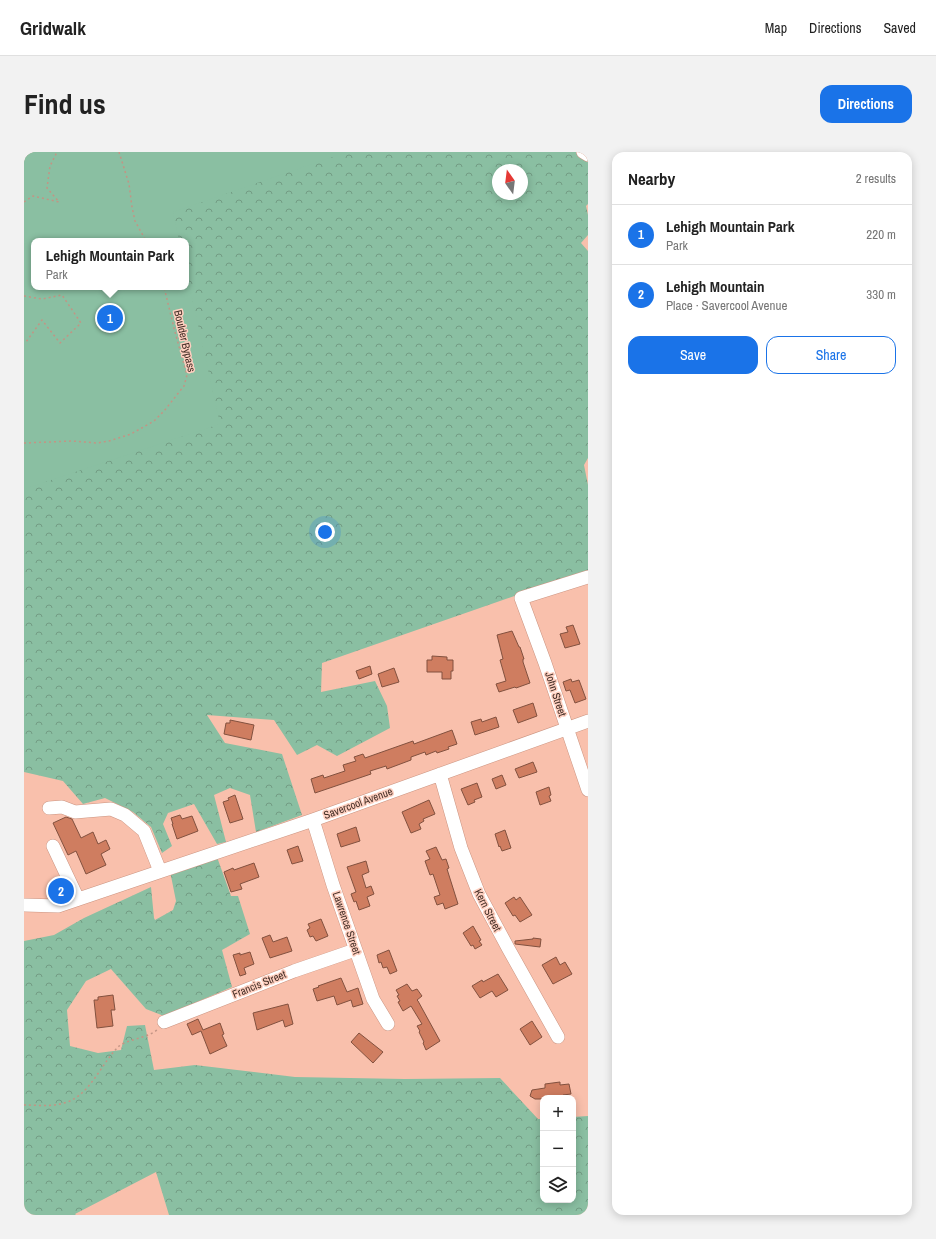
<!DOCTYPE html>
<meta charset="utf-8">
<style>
body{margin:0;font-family:"Archivo Narrow",sans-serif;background:#f2f2f2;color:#222}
.controls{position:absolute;right:12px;bottom:12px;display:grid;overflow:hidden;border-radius:8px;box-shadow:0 2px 10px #0003}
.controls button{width:36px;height:36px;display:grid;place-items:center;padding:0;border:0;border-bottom:1px solid #e0e0e0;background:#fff;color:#222;font:20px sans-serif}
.compass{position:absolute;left:468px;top:12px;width:36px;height:36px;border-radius:50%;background:#fff;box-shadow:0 2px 10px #0003;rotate:346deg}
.you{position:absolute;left:301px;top:380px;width:14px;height:14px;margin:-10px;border:3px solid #fff;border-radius:50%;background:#1a73e8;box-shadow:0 0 0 6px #1a73e833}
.badge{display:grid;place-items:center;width:26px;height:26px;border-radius:50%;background:#1a73e8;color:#fff;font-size:13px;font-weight:700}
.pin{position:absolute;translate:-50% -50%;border:2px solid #fff;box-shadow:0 1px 4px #0006}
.popup{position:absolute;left:7px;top:86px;width:158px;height:52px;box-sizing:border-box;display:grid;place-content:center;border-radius:8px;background:#fff;filter:drop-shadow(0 1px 3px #0005);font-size:13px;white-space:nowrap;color:#767676}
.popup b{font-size:15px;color:#222}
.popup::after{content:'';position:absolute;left:50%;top:100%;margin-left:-8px;border:8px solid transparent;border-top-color:#fff}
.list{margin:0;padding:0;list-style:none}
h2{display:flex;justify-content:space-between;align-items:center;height:52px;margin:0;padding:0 16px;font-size:17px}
h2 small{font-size:13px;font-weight:400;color:#767676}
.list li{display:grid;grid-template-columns:26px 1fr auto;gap:12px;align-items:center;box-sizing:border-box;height:60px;padding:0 16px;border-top:1px solid #e0e0e0}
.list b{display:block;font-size:15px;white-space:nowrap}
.list p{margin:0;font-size:13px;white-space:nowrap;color:#767676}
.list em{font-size:13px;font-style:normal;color:#767676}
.actions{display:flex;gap:8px;padding:12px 16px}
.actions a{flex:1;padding:9px 0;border:1px solid #1a73e8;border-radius:12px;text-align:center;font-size:14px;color:#1a73e8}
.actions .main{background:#1a73e8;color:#fff}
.icon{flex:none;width:22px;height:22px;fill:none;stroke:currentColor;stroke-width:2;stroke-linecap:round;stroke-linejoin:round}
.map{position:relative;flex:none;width:564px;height:1063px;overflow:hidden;border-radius:12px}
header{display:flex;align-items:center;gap:24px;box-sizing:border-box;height:56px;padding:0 20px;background:#fff;border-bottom:1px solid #e0e0e0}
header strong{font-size:19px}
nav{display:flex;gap:22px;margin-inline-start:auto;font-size:14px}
.intro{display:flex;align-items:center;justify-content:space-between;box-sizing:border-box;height:96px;padding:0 24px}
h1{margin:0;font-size:28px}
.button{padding:10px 18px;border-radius:12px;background:#1a73e8;color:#fff;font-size:14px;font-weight:700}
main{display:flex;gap:24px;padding:0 24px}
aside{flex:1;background:#fff;border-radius:12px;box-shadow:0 2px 10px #0003}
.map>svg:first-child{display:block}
.forest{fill:url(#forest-crowns);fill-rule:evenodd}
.green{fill:#8abfa2}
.building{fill:#cf7d60;stroke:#82513f}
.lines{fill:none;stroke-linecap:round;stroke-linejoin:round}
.minor-casing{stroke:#cb9481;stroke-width:14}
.path{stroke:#c39484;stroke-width:1.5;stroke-dasharray:2 3;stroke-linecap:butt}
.minor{stroke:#fff;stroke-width:13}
.labels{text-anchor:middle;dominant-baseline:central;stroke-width:3;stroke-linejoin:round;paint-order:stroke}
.street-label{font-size:11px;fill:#452f27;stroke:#ffd0c0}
</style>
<header>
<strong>Gridwalk</strong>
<nav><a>Map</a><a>Directions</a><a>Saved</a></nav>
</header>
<div class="intro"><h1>Find us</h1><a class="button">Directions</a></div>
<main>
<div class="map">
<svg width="564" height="1063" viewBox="0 0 564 1063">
<defs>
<pattern id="forest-crowns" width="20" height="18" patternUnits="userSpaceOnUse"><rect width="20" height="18" fill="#8abfa2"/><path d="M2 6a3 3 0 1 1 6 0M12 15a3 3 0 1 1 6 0" fill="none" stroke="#739c84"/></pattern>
</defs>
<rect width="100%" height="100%" fill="#f9c0ac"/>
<path class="forest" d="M0 0H552L564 8V52L562 54 564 63V83L557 91 564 99V306L560 313 564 333V420L519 434 298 511 297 540 351 529 363 554 366 576 313 604 293 593 273 603 250 568 183 563 201 591 258 602 278 663 232 680 226 643 206 636 190 643 202 690 193 692 170 652 144 661 139 672 148 694 138 701 127 675 109 660 81 646 59 652 39 629 0 620ZM474 18H498V42H474ZM10 89H162V135H10Z
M193 705 207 744H214L226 782 198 798 208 835 140 864 122 857 87 817 62 829 43 858 46 894 74 901 97 898 103 874 121 873 130 918 171 913 271 925 381 927 476 926 514 967H519V1048H549V965L564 964V1063H145L132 1020 51 1062 52 1063H0V789L30 783 60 766 127 735 130 766 131 768 149 758 152 749 146 719Z"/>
<path class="green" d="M0 0H323L149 60 155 89H10V135H162V119L196 272 0 337Z"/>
<path class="building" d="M549 473 556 492 541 496 536 482 544 480 542 475Z
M488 479 495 495H496L500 507H499V510L506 531 492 536 491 535 475 540 472 532 482 529 476 508 479 507 473 483Z
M408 504 423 505V508H429V519H427V527H418V520H403V508H408Z
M346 514 348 522 335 527 332 519Z
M370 516 375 530 358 535 354 522Z
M547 527 548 530 555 528 562 547 551 551 546 538 542 539 539 530Z
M509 551 513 564 494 571 489 558Z
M472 565 475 575 451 583 447 570 457 567 458 570Z
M206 568 230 573 227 588 200 582 202 571H206Z
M428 578 433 592 424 595 425 597 413 601 412 599 402 603 401 600 387 605V608L363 617 362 614 346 619 347 622 291 641 287 627 299 623 300 626 321 619 319 613 332 609 330 605 339 602 341 606 389 589 390 592Z
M509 610 513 620 495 626 491 617Z
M478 623 482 633 472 637 468 627Z
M453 631 458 645 450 648 451 650 444 653 437 637Z
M525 635 527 643 525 644 527 649 516 653 512 640Z
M211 643 219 667 206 671 199 650 205 648 204 646Z
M405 648 411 662 399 667 400 669 395 672 397 677 387 681 378 660Z
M156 663 158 667 168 664 174 679 153 687 148 672H149L147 666Z
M42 665 48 667 57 686 69 680 74 692 82 688 86 697 77 702 82 713 62 722 52 699 44 703 29 671Z
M332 675 336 689 317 695 313 682Z
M481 678 487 696 478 699 476 694 475 695 471 682Z
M274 694 279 709 268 712 263 698Z
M412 695 418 708 422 707 425 716 423 717 434 752 421 757 419 751 413 753 410 745 416 743 409 722 406 723 401 709 406 707 402 699Z
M342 709 345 720 338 723 342 736 347 734 350 742 343 745 346 754 335 758 332 749 330 750 327 742 332 740 323 715Z
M230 711 235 725 216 732 218 737 207 740 200 720 209 716 210 718Z
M490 745 492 748 496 745 508 763 496 770 491 763 489 764 481 751Z
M297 767 304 784 292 789 289 784 286 785 283 778 286 776 284 772Z
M449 774 457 788 455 789 458 793 451 797 449 793 447 794 439 781Z
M246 783 249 790 263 785 268 799 246 806 238 786Z
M509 786 517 787 516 795 491 792V789L509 787Z
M365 798 373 819 366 822 363 815 359 816 357 810 355 811 353 803Z
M226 800 230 812 220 816 222 822 216 824 209 803 216 801V803Z
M532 805 536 813 541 810 548 822 529 832 518 813Z
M474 822 484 838 472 845 468 839 456 846 448 834 458 828 459 830Z
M317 826 323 840 334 836 339 852 329 855 327 848 313 853 310 844 293 849 289 837 295 835 294 834Z
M383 832 388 839 393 837 398 844 393 848 394 849 416 889 402 898 399 891 400 890 395 880 396 879 393 874 398 872 387 854 379 859 374 850 376 849 373 844 375 843 372 838Z
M89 843 91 858H87L89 874 73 876 70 848H74V845Z
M264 852 269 872 261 875 259 868 233 878 229 861Z
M174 867 179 878 196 871 200 882 198 883 203 894 186 902 177 879 168 883 163 872Z
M508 869 518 885 506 893 496 877Z
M335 881 359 900 349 911 327 890Z
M536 930V933L545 932 547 942 539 943V945L519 946V947H511L506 944 508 938 521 936V932Z"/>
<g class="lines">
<defs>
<path id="minor" d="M559 0 564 3
M564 425 497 446 521 511 564 638
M416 622 437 696 455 742 484 796 534 885
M25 656 38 655 51 660 87 657 101 663 120 679 136 719
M289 668 309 733 349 847 364 872
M29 694 54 747
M0 753 34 754 289 668 564 569
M140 870 270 819 331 798"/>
</defs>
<use href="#minor" class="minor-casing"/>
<path class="path" d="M95 0 105 32 108 55 111 69 122 89
M0 50 9 44 35 50 23 36 26 14 33 0
M0 144 18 147 38 143 57 171 36 191 18 168 2 190H0
M0 291 48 289 73 291 85 289 107 282 130 269 140 259 160 234 163 223 151 180 140 135
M0 953C13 953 27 955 40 951 65 945 77 912 94 895 103 887 121 887 133 878"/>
<use href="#minor" class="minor"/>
</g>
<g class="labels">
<g class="street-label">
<text transform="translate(161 189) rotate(77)">Boulder Bypass</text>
<text transform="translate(532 542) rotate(72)">John Street</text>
<text transform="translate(334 651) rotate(-20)">Savercool Avenue</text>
<text transform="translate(464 758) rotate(63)">Kern Street</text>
<text transform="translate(323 771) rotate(71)">Lawrence Street</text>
<text transform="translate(235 832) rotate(-22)">Francis Street</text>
</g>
</g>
</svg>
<div class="controls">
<button>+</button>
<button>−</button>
<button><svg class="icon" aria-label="layers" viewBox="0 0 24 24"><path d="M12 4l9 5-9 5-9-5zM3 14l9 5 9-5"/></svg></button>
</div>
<svg class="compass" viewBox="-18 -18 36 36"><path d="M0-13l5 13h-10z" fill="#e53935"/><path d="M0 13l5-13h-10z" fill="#767676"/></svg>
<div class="you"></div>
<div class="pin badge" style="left:86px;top:166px">1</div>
<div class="popup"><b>Lehigh Mountain Park</b>Park</div>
<div class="pin badge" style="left:37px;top:739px">2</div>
</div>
<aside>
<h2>Nearby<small>2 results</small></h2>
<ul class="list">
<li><span class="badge">1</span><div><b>Lehigh Mountain Park</b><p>Park</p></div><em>220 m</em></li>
<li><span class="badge">2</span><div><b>Lehigh Mountain</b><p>Place · Savercool Avenue</p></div><em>330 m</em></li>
</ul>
<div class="actions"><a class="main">Save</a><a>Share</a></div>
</aside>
</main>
